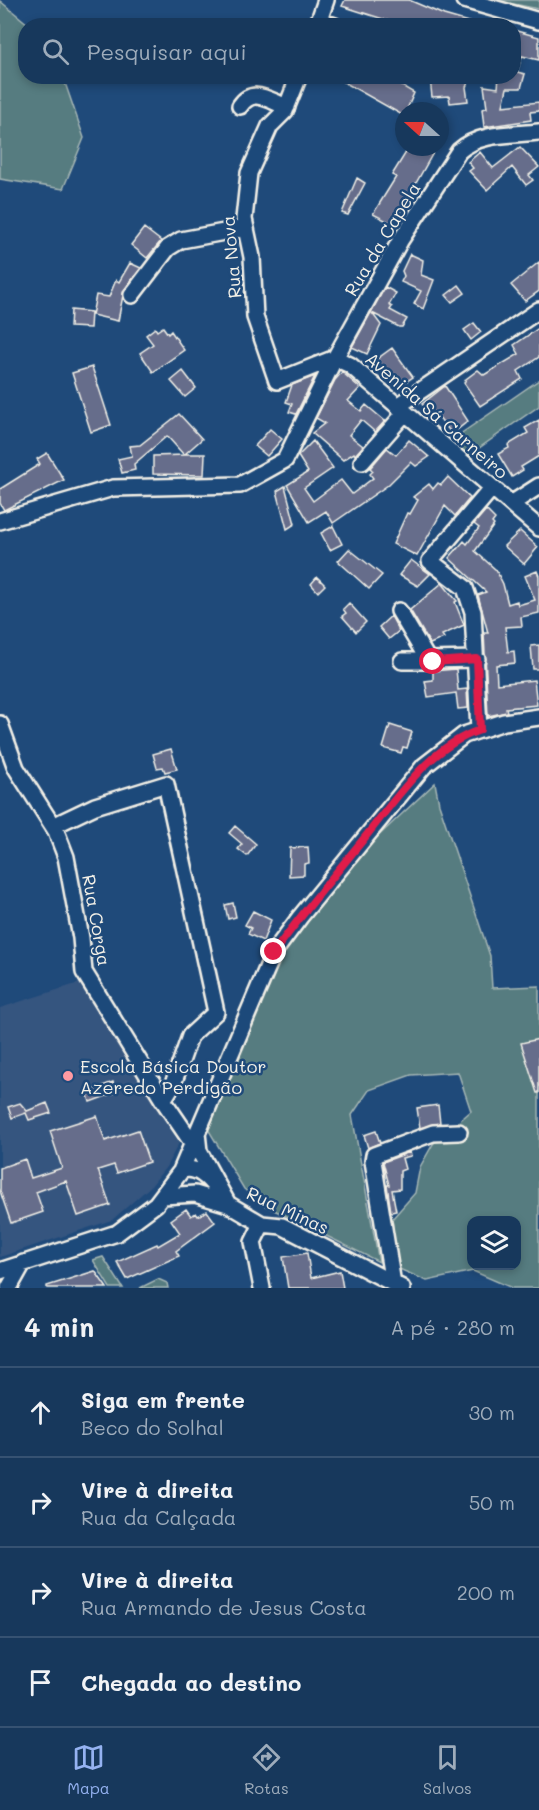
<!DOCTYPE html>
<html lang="pt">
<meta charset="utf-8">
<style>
body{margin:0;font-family:Mali,sans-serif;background:#244365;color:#f1f3f6}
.controls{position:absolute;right:18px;bottom:18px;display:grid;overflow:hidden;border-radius:12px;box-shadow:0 3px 9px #0003}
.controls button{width:54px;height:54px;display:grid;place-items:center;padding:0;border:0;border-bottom:2px solid #365272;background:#17385c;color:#f1f3f6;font:30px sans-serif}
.compass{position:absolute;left:395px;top:102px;width:54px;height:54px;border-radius:50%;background:#17385c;box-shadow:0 3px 9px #0003;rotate:291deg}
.stop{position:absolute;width:18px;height:18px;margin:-14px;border:4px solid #e11d48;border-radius:50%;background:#fff}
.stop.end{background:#e11d48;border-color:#fff;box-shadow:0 2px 6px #0008}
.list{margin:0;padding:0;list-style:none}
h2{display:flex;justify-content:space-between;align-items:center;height:78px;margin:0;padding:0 24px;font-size:26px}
h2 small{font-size:20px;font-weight:400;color:#9eacbb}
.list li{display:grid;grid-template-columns:39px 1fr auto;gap:18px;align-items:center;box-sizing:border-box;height:90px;padding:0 24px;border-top:2px solid #365272}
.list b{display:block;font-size:22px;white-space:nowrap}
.list p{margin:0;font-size:20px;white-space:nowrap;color:#9eacbb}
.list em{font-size:20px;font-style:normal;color:#9eacbb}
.icon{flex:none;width:33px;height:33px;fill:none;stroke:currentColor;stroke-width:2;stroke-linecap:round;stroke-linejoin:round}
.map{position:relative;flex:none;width:539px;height:1288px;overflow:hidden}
.search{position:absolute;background:#17385c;box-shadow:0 3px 9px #0003;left:18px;right:18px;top:18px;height:66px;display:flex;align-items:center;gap:15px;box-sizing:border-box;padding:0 21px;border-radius:24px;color:#9eacbb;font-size:22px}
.sheet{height:438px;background:#17385c}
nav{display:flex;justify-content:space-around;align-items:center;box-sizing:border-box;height:84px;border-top:2px solid #365272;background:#17385c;font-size:16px;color:#9eacbb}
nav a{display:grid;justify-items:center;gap:3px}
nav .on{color:#95b2f1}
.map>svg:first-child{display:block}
.built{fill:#34547f}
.green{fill:#567b80;stroke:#a5b6b4;stroke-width:1.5;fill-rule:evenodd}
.building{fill:#666d8b;stroke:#f4f1e8;stroke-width:1.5}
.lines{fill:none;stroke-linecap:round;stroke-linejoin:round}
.minor-casing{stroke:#f4f1e8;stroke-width:20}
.minor{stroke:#1f4a7a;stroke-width:15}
.route{stroke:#e11d48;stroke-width:8}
.poi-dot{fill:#ff9aa2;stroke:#1f4a7a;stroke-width:2}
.labels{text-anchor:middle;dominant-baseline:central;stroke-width:5;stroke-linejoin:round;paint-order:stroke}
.street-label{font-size:18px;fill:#f4f1e8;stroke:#1f4a7a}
.poi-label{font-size:18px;fill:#f4f1e8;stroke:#1f4a7a;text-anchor:start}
</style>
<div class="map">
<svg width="539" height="1288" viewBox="0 0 539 1288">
<rect width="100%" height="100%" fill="#1f4a7a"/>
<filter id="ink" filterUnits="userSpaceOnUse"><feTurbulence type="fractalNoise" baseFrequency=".0167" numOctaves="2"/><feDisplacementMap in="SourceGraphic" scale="12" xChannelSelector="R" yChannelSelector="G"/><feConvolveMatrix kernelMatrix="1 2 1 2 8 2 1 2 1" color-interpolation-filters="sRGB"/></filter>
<g filter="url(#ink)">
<path class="built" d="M79 983 179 1143 166 1167 151 1186 112 1220 0 1257V1008Z"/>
<path class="green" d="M493 0H539V9Z
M0 1 29 25 26 26V76L63 77 84 138 63 189 0 179Z
M539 380V406L469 455 450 441Z
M435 783 439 804 490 956 492 988 539 986V1288H512L473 1271 427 1281 397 1268 392 1219 415 1193 420 1167 433 1144 471 1111 458 1072 411 1075 369 1090 352 1115 379 1262 264 1205 244 1189 208 1129 281 956 324 887ZM472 1220H516V1266H472Z
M103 1257 123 1288H110L93 1260Z
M158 1279 167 1283 168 1288H140Z"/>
<path class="building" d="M345 0H409L444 15 472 23V26H405L342 6Z
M513 30 539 37V60L522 56 517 72 525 74 521 88H507L503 106 539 102V111L530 112 531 120 484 127 482 109 487 108 484 86 498 88 499 76H513Z
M333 76H385L414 93 404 116Z
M447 76H471L466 87 468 101 450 103 449 96 432 97 430 78Z
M412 147H427L434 151 393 224 373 214 396 177 392 175 408 149Z
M520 147 539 167 529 175 533 180 526 185 512 167 487 190 469 171 473 168 468 162 480 152 493 168Z
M357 178 365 183 348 215 342 213Z
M144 228 161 241 147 258 131 245Z
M410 254 423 260 421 275 434 280 423 309 414 304 421 291 401 282 404 276 402 271Z
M539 262V291L525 301 511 285Z
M130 263 141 268 124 290 118 321 92 315 96 295 109 297 116 280 119 282Z
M459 285 465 293 452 302 446 295Z
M385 287 396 293 389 305 392 307 390 310 407 319 402 327H399L372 313 381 325 367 354 352 347Z
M71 310 91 312 90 328 70 327Z
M474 323 481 332 471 340 464 330Z
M163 327 168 334 171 331 184 350 153 372 140 353 153 344 146 335 155 328 157 331Z
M539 328V357L518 371 522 379 480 406 464 383 466 379 478 370 484 375 519 354 514 345Z
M392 348 413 377 404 383 395 385 377 359Z
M92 367 111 425 91 432 72 373Z
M183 371 196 388 185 397 171 381Z
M342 372 360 388 348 401 361 411 366 405 385 421 375 432 361 420 349 435 363 446 355 455 354 453 343 460 312 433 325 423 316 418 335 380Z
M315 376 296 414 289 412 292 404 286 402 292 385Z
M445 386 468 421 452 434 435 412 430 416 422 404Z
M179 414 202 439 185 454H205L204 475 153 474V456L184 455 167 436 134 464 135 470 122 473 118 459 132 456 130 446 140 445Z
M539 420V456L521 467 523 470 512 477 498 454 509 448 508 445 528 433 525 428Z
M270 429 282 439 267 456 255 446Z
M409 440 429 457 416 466 411 462 388 485 333 523 326 511 309 522 287 485 308 472 298 456 313 441 333 468 304 488 313 501 341 480 352 494 373 478 370 474 373 471 370 468 387 448 396 455Z
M47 453 64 480 4 510 0 503V489L40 464 37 459Z
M448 477 470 498 455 516 445 506 417 556 393 544 407 513 410 514 418 500 413 497 429 484 433 489 438 483 441 485Z
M285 486 295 524 287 529 277 491Z
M486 510 495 519 492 523 494 525 475 551 496 570 503 584 508 604 517 601 518 605 535 600 525 576 537 571 539 576V613L521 617 522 626 505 627 508 652 514 651 515 663 496 665 497 684 534 680 537 705 506 708 507 712 488 716 484 633H488L478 595 486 592 449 558 464 541 467 544 479 528 474 524Z
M333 526 342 544 330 550 321 533Z
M520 531 538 547 524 564 504 546Z
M349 549 382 575 369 589 338 561Z
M411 560 430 574 418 586 399 575Z
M317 577 325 585 318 592 311 584Z
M442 583 457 601 455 602 464 625 442 635 444 638 430 644 410 610Z
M349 603 366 622 356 632 342 616 346 613 343 609Z
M391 616 399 631 389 639 379 627Z
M539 645V669H533L531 646Z
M456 669 458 690 467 689 468 708 458 709 456 693 428 697 425 681 433 680V671Z
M390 725 412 732 407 748 403 747 401 753 383 748Z
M171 749 177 769 165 772 163 767 157 768 153 754Z
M235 826 256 844 247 856 238 849 242 844 229 833Z
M308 847 309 863 304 864V875L289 876 290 848Z
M233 903 236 917 228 919 225 905Z
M253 911 271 920 263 941 248 934 251 928 245 925Z
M539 1039V1093H537L521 1043Z
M113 1082 117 1092 90 1102 87 1092Z
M20 1103 27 1111 47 1103 51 1113 29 1120 26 1113 12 1118 8 1107Z
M438 1105 440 1123 420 1128 417 1108Z
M97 1116 105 1141 138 1130 149 1162 117 1173 114 1165 98 1170 110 1205 78 1216 66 1181 36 1192 43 1212 11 1223 0 1191V1168L25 1159 31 1178 62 1168 50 1131Z
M376 1131 380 1143 368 1148 364 1135Z
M410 1152 411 1156 402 1158 405 1169 400 1171V1189L392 1190 396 1211 391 1212 387 1185H389L383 1162Z
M186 1209 191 1216 196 1213 198 1216 207 1211 215 1222 176 1251 179 1256 127 1279 117 1262 157 1244 158 1246 180 1233 171 1220Z
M307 1253 311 1278 340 1271 343 1288H288L283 1257Z
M95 1271 107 1288H47V1286Z"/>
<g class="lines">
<defs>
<path id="minor" d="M464 0 539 21
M319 20 335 26
M317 26 326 0
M299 76 285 111 270 126 249 173 244 219 252 257 255 317 277 381 335 358
M240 106C253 87 268 100 287 107
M132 295 168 248 181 240 246 228
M335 358 350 365 539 528
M398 406 539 310
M362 462 405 413
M511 504 539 486
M0 521 113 488 240 485 285 460 335 358 400 241 459 151C480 132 512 135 539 132
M399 611 428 660 477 659
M402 661H433
M0 724 16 768 56 831 66 857 81 938 84 972 163 1100 193 1144
M479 730 473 612 465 588 430 561 492 488
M53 826 95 806 166 784 216 1012 190 1036 173 1084 163 1100
M197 1133 199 1151 228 1204 262 1224 282 1226 402 1288
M181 1171C194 1165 207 1177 215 1187
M163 1196 195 1194 228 1204
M262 1224 253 1242 262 1288
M0 1271 117 1233 156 1204 181 1171 274 952 300 917 424 766 464 735 504 722 539 717
M393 1284 373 1161 374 1155 433 1133 459 1132
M9 1288 23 1263"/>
</defs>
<use href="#minor" class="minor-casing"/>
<use href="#minor" class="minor"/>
</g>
</g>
<g class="lines" filter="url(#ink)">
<path class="route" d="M274 952C302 914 332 878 362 841 395 801 428 747 480 730L477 659 433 662"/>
</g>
<circle class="poi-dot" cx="68" cy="1076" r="6"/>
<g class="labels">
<g class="street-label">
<text transform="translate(382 239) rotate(-59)">Rua da Capela</text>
<text transform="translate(231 257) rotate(-95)">Rua Nova</text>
<text transform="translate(437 415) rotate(41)">Avenida Sá Carneiro</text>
<text transform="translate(97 920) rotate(80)">Rua Corga</text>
<text transform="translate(288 1210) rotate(25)">Rua Minas</text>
</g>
<g class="poi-label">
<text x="80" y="1066">Escola Básica Doutor<tspan x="80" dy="21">Azeredo Perdigão</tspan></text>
</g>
</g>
</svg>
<div class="controls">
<button><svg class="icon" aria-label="layers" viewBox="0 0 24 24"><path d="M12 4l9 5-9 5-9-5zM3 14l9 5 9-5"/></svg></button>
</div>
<svg class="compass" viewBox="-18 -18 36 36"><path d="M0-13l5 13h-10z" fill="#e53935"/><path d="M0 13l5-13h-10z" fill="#9eacbb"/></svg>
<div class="stop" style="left:433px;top:662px"></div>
<div class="stop end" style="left:274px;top:952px"></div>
<div class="search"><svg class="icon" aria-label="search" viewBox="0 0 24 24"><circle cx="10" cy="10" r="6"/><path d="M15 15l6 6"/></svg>Pesquisar aqui</div>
</div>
<section class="sheet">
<h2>4 min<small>A pé · 280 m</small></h2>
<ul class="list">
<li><svg class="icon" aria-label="ahead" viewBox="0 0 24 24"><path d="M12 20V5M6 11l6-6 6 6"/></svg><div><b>Siga em frente</b><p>Beco do Solhal</p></div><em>30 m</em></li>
<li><svg class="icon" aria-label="right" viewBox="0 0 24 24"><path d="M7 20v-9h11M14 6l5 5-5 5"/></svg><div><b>Vire à direita</b><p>Rua da Calçada</p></div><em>50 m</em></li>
<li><svg class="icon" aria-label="right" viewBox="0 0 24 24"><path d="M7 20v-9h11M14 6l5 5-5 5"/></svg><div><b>Vire à direita</b><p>Rua Armando de Jesus Costa</p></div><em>200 m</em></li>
<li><svg class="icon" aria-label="arrive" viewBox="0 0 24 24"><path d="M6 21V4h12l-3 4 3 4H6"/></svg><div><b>Chegada ao destino</b></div></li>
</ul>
</section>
<nav>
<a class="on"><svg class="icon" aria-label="map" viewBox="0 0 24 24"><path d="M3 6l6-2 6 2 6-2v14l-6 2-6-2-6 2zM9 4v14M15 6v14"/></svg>Mapa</a>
<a><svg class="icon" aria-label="directions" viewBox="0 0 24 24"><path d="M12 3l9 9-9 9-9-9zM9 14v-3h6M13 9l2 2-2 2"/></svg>Rotas</a>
<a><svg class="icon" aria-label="saved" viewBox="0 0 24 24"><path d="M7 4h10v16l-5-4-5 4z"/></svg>Salvos</a>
</nav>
